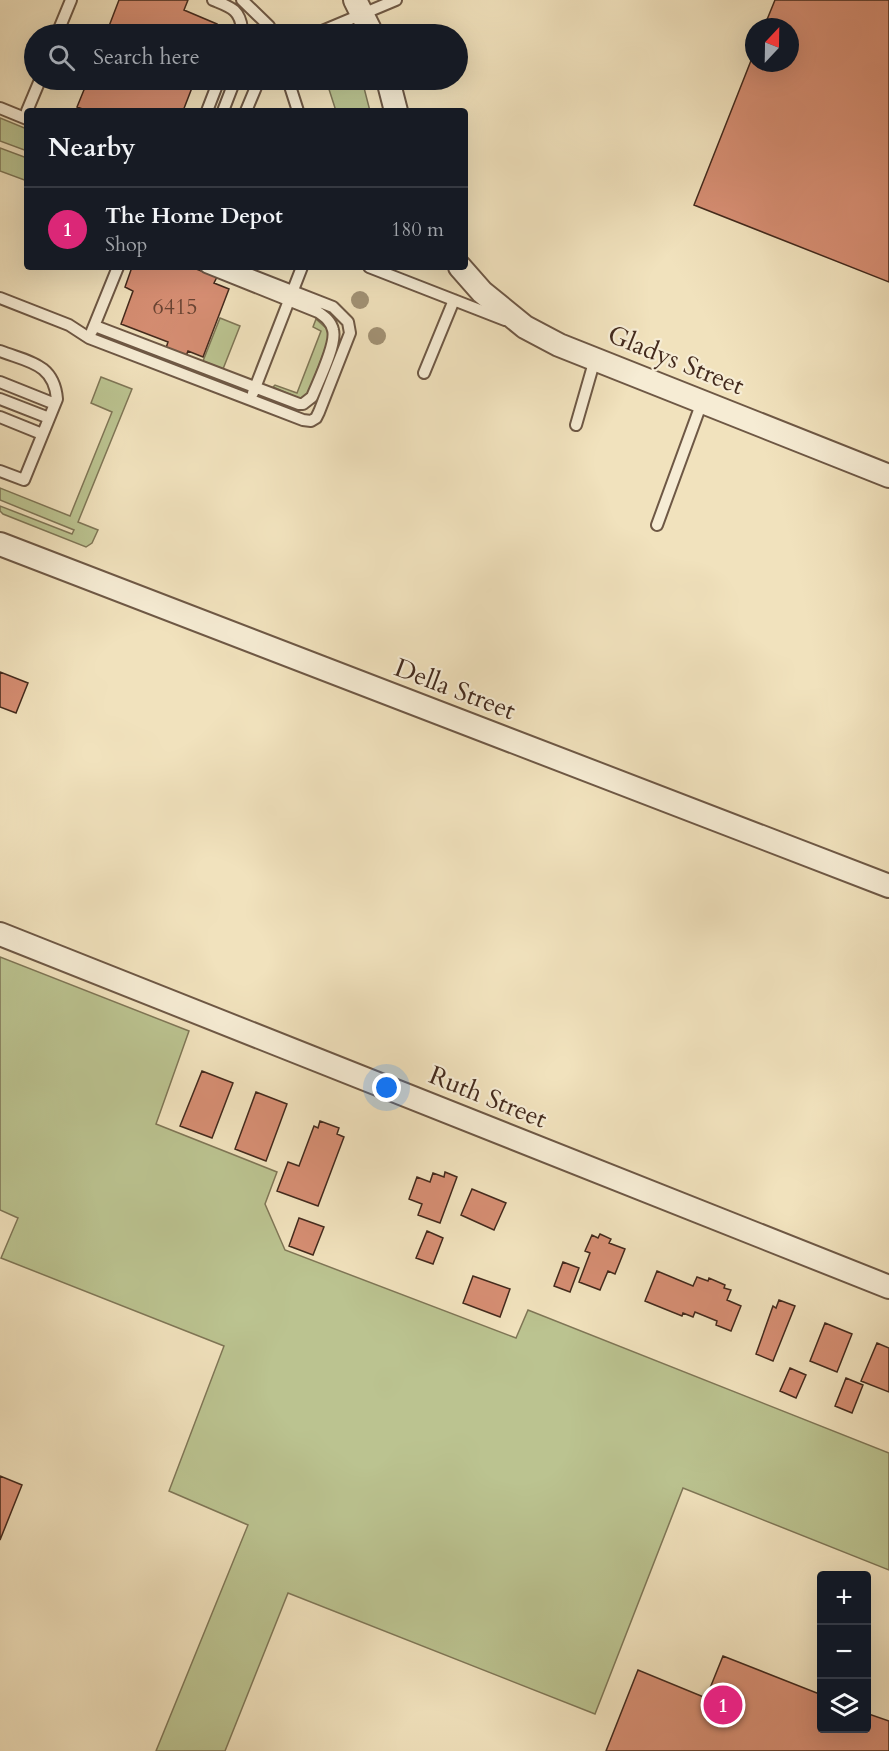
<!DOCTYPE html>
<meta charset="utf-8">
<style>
body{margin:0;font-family:Cardo,serif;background:#242831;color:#f1f3f6}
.controls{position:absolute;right:18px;bottom:18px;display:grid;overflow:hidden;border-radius:6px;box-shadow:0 6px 24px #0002}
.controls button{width:54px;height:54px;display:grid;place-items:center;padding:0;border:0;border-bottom:2px solid #363941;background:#171b24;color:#f1f3f6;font:30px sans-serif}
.compass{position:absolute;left:745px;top:18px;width:54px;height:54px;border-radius:50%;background:#171b24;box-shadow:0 6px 24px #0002;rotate:22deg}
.you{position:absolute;left:387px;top:1088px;width:21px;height:21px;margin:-15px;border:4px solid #fff;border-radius:50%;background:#1a73e8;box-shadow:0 0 0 9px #1a73e833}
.badge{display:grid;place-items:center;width:39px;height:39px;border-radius:50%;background:#db2777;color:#fff;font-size:20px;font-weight:700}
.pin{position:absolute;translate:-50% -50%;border:3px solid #fff;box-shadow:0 2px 6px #0006}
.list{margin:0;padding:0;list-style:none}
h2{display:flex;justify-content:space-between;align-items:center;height:78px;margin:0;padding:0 24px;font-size:26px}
h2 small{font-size:20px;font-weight:400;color:#9ea1a6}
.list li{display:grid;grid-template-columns:39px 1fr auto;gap:18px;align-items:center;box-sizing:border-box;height:84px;padding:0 24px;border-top:2px solid #363941}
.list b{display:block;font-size:22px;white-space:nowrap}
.list p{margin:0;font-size:20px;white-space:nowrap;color:#9ea1a6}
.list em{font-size:20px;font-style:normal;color:#9ea1a6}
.icon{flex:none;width:33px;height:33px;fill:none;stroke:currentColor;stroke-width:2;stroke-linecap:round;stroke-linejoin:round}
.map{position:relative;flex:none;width:889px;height:1751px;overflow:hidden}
.search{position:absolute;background:#171b24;box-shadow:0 6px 24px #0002;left:24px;top:24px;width:444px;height:66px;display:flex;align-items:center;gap:15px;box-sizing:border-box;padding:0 21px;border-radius:33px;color:#9ea1a6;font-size:22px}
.panel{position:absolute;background:#171b24;box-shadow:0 6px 24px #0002;left:24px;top:108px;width:444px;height:162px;border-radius:6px}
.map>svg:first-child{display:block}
.green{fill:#bbc390;stroke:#7f7656;stroke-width:1.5}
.building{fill:#d68e73;stroke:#432a1d;stroke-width:1.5}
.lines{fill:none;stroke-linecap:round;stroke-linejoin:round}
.service-casing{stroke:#6e5845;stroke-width:14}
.minor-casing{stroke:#6e5845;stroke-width:26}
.service{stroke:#f6ecd4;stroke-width:10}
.minor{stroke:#f6ecd4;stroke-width:22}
.tree{fill:#a29275}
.labels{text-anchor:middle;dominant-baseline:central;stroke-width:4.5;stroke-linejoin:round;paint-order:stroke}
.number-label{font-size:22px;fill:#684332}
.street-label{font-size:26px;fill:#432a1d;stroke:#f6ecd4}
</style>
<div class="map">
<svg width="889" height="1751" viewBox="0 0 889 1751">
<rect width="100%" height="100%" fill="#f1e2bd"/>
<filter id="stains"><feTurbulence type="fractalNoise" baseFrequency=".00333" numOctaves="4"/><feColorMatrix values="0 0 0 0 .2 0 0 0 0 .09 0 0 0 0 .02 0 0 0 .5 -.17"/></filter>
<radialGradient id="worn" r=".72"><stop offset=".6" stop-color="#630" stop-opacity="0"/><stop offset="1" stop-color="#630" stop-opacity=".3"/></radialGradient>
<path class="green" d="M326 80H362L370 111H336Z
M0 118 27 129V151L0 141Z
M0 148 27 158V181L0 171Z
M220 318 240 326 223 369 203 361Z
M316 319 327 329 329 338 308 395 303 400 273 387 275 385 297 393 321 331 313 327Z
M101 377 132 389 78 522 98 530 92 543 86 547 3 514 0 511V506L72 534 74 530 0 500V488L70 516 112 412 91 403Z
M0 957 189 1031 156 1124 277 1172 265 1204 285 1250 516 1338 528 1310 889 1453V1570L683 1488 595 1714 288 1593 225 1751H156L248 1525 169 1491 224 1346 1 1258 18 1218 0 1210Z"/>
<path class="building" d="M119 0H188L184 10 217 24 213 34H106Z
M775 0H889V282L694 205 754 53V63H790V27H764Z
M88 80H195L183 111H88L77 107Z
M132 267H191L217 277 214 283 229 289 203 357 188 351 186 356 166 348 168 342 121 324 133 291 125 287Z
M0 672 28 683 16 713 0 707Z
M202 1071 233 1083 212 1138 180 1126Z
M256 1092 287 1104 266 1161 235 1149Z
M320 1121 339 1128 337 1134 344 1137 318 1206 277 1191 288 1162 299 1166 314 1126 318 1128Z
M445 1172 457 1177 440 1223 418 1215 422 1204 409 1199 417 1177 430 1182 433 1173 444 1177Z
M472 1189 506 1203 494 1230 461 1215Z
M299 1218 324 1227 313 1255 289 1246Z
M427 1231 443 1238 433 1264 416 1258Z
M600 1234 611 1239 609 1243 625 1249 615 1274 608 1271 600 1290 579 1282 590 1253 585 1251 592 1235 598 1238Z
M563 1262 579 1268 570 1292 554 1286Z
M657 1271 693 1286 697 1277 708 1281 709 1278 725 1285 724 1288 731 1290 727 1300 741 1306 731 1331 716 1325 717 1321 695 1312 693 1317 683 1313 682 1316 645 1301Z
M473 1276 510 1289 500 1317 463 1303Z
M779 1300 795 1306 773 1361 756 1354 773 1306 776 1308Z
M825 1323 852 1334 837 1372 810 1361Z
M877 1343 889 1348V1392L861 1381Z
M790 1368 806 1375 796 1398 780 1391Z
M846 1378 863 1385 852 1413 835 1406Z
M0 1476 22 1485 0 1540Z
M723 1656 822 1695V1728H866V1713L889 1721V1751H606L638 1670 706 1698Z"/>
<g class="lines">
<defs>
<path id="service" d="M213 0C230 7 240 9 242 29L238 34
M242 0 269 26 272 34
M57 34 71 0
M315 34 396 0
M288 80 298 111
M0 108 27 119
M27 111 40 80
M207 111 219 80
M223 111 235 80
M246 111 259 80
M369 267 505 320
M0 298 69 325 89 338 303 420 311 421 316 418 319 412 350 333 348 322 333 307 231 267
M95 326 299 404H303L312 397C318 382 337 344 333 330 331 321 325 317 318 312L206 267
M92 331 118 267
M0 351C28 362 54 363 57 399L24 480 0 471
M424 373 454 300
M0 382 55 404
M253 393 302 267
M0 399 49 418
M0 417 42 434
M576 425 595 359
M657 525 702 402"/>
<path id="minor" d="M355 0 372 34
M388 80 396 111
M460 267 482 292 525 327 559 345 889 476
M0 544 889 886
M0 934 889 1287"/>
</defs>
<use href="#service" class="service-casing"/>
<use href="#minor" class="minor-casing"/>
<use href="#service" class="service"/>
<use href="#minor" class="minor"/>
</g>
<g class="tree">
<circle cx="360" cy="300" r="9"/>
<circle cx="377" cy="336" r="9"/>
</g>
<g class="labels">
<g class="number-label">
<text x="175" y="307">6415</text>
</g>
<g class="street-label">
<text transform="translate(676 360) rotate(22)">Gladys Street</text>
<text transform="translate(455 689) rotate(21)">Della Street</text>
<text transform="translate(488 1097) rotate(22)">Ruth Street</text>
</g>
</g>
<rect width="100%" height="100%" filter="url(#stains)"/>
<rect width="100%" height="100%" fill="url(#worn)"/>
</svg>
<div class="controls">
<button>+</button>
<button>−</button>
<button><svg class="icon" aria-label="layers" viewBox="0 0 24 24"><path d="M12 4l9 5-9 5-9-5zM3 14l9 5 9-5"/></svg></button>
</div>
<svg class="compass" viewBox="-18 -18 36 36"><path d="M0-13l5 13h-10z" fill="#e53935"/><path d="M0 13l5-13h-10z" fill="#9ea1a6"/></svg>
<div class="you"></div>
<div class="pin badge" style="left:723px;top:1705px">1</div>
<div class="search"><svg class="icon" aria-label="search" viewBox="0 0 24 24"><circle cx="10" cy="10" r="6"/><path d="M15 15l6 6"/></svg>Search here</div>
<section class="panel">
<h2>Nearby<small></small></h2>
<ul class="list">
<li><span class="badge">1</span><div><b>The Home Depot</b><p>Shop</p></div><em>180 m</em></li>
</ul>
</section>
</div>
